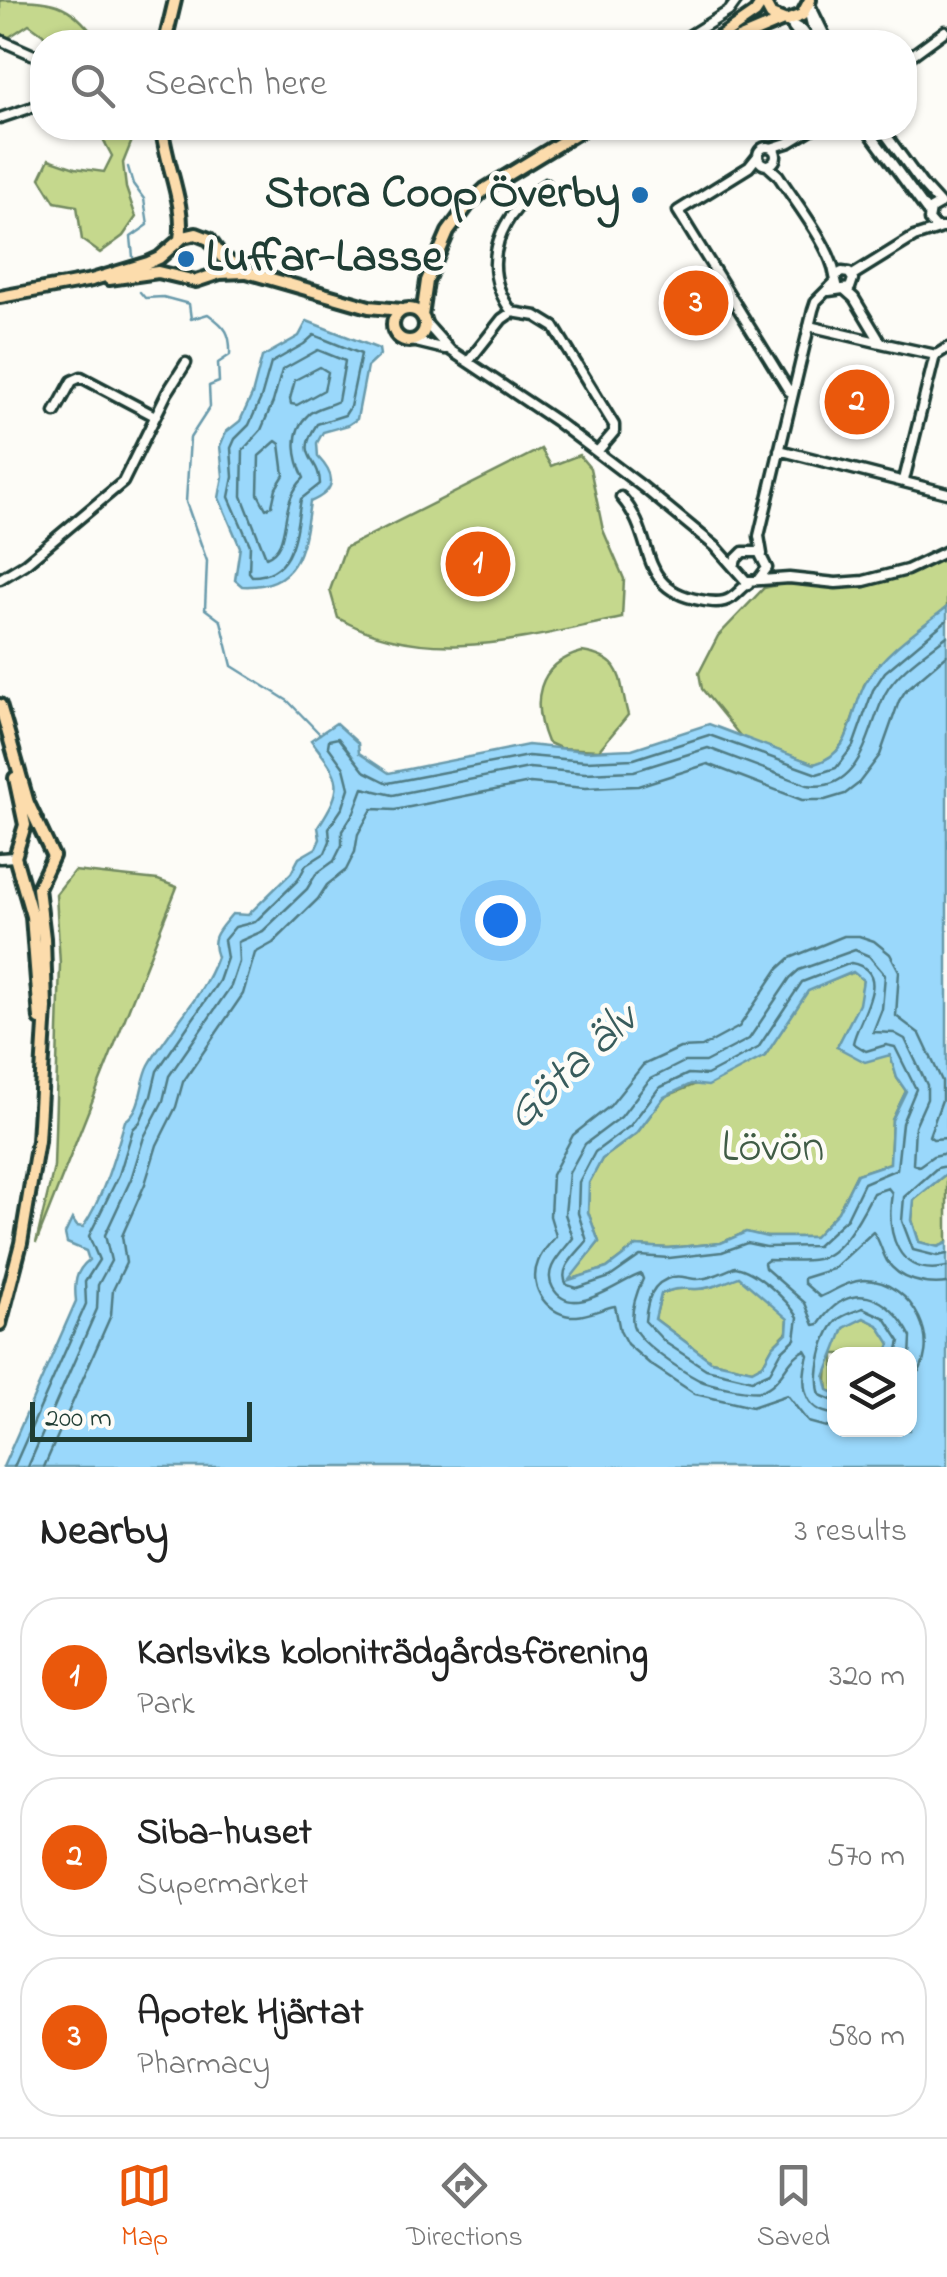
<!DOCTYPE html>
<meta charset="utf-8">
<style>
body{margin:0;font-family:"Indie Flower",sans-serif;background:#f6f6f6;color:#222}
.controls{position:absolute;right:30px;bottom:30px;display:grid;overflow:hidden;border-radius:20px;box-shadow:0 2px 8px #0004}
.controls button{width:90px;height:90px;display:grid;place-items:center;padding:0;border:0;border-bottom:2px solid #e0e0e0;background:#fff;color:#222;font:50px sans-serif}
.scale{position:absolute;left:30px;bottom:25px;width:222px;box-sizing:border-box;padding-left:10px;border:5px solid #1f3d34;border-top:0;font-size:28px;line-height:35px;white-space:nowrap;color:#1f3d34;-webkit-text-stroke:8px #fdfcf7;paint-order:stroke}
.you{position:absolute;left:500px;top:920px;width:35px;height:35px;margin:-25px;border:8px solid #fff;border-radius:50%;background:#1a73e8;box-shadow:0 0 0 15px #1a73e833}
.badge{display:grid;place-items:center;width:65px;height:65px;border-radius:50%;background:#ea580c;color:#fff;font-size:32px;font-weight:700}
.pin{position:absolute;translate:-50% -50%;border:5px solid #fff;box-shadow:0 2px 10px #0006}
.list{margin:0;padding:0;list-style:none}
h2{display:flex;justify-content:space-between;align-items:center;height:130px;margin:0;padding:0 40px;font-size:42px}
h2 small{font-size:32px;font-weight:400;color:#767676}
.list li{display:grid;grid-template-columns:65px 1fr auto;gap:30px;align-items:center;box-sizing:border-box;height:160px;margin:0 20px 20px;padding:0 20px;border:2px solid #e0e0e0;border-radius:40px}
.list b{display:block;font-size:38px;white-space:nowrap}
.list p{margin:0;font-size:32px;white-space:nowrap;color:#767676}
.list em{font-size:32px;font-style:normal;color:#767676}
.icon{flex:none;width:55px;height:55px;fill:none;stroke:currentColor;stroke-width:2;stroke-linecap:round;stroke-linejoin:round}
.map{position:relative;flex:none;width:947px;height:1467px;overflow:hidden}
.search{position:absolute;background:#fff;box-shadow:0 2px 8px #0004;left:30px;right:30px;top:30px;height:110px;display:flex;align-items:center;gap:25px;box-sizing:border-box;padding:0 35px;border-radius:40px;color:#767676;font-size:38px}
.sheet{height:670px;background:#fff}
nav{display:flex;justify-content:space-around;align-items:center;box-sizing:border-box;height:140px;border-top:2px solid #e0e0e0;background:#fff;font-size:28px;color:#767676}
nav a{display:grid;justify-items:center;gap:5px}
nav .on{color:#ea580c}
.map>svg:first-child{display:block}
.green{fill:#c5d88d;stroke:#728a60;stroke-width:2.5}
.water{fill:#9ad8fb;stroke:#699aab;stroke-width:2.5;fill-rule:evenodd}
.lines{fill:none;stroke-linecap:round;stroke-linejoin:round}
.shore{stroke:#507b84;stroke-width:2.5}
.stream{stroke:#699aab;stroke-width:2.5}
.minor-casing{stroke:#1f3d34;stroke-width:15}
.major-casing{stroke:#1f3d34;stroke-width:18}
.minor{stroke:#fdfcf7;stroke-width:8}
.major{stroke:#fcdcac;stroke-width:10}
.poi-dot{fill:#1f6fb2;stroke:#fdfcf7;stroke-width:4}
.labels{text-anchor:middle;dominant-baseline:central;stroke-width:9;stroke-linejoin:round;paint-order:stroke}
.poi-label{font-size:45px;font-weight:bold;fill:#1f3d34;stroke:#fdfcf7;text-anchor:end}
.park-label{font-size:45px;fill:#405c46;stroke:#fdfcf7}
.water-label{font-size:48px;font-style:italic;fill:#385c5c;stroke:#fdfcf7}
</style>
<div class="map">
<svg width="947" height="1467" viewBox="0 0 947 1467">
<rect width="100%" height="100%" fill="#fdfcf7"/>
<filter id="ink" filterUnits="userSpaceOnUse"><feTurbulence type="fractalNoise" baseFrequency=".01" numOctaves="2"/><feDisplacementMap in="SourceGraphic" scale="20" xChannelSelector="R" yChannelSelector="G"/><feConvolveMatrix kernelMatrix="1 2 1 2 8 2 1 2 1" color-interpolation-filters="sRGB"/></filter>
<g filter="url(#ink)">
<path class="green" d="M0 0C53 0 68 0 99 42H48L43 34 29 24 0 43Z
M89 128H137L123 163 126 188 136 217 123 236 100 253 82 240 77 206 55 202 40 178 49 159 75 168 104 172 112 156 103 139Z
M541 449 551 466 579 455 590 468 603 530 624 579 622 618C528 637 428 669 338 618L330 590 345 548Z
M947 557V607L878 665 864 685 845 740 830 760 814 764 741 737 702 689 699 673 718 636 764 588 782 584 861 588 915 572Z
M582 652C626 659 618 679 628 715L599 750 560 748 547 742C531 703 536 664 582 652Z
M74 871 158 880 177 887 36 1243 54 1167 60 964 56 894Z
M854 972 863 980 860 1004 837 1047 890 1054 897 1078 906 1091 892 1120 890 1163 857 1174 838 1212 814 1237H766L746 1232 721 1243 668 1248 636 1246 607 1268 567 1281 599 1242 588 1212 589 1183 602 1159 637 1133 664 1097 765 1056 808 990Z
M947 1173V1243L938 1247 919 1242 912 1220 914 1200Z
M739 1276 788 1318 787 1332 773 1346 763 1364 752 1370 711 1361 655 1319 661 1294C675 1287 680 1289 695 1289 711 1289 725 1282 739 1276Z
M864 1318 878 1325 891 1345 886 1354H834V1393L828 1390C825 1374 830 1346 841 1331 847 1324 856 1321 864 1318Z"/>
<path class="water" d="M307 321 379 349 380 355 367 367 357 419 348 425 323 432 317 443 318 457C337 477 336 491 310 502 303 548 300 589 242 586L235 580 240 547 219 498 223 476 220 446 226 432 240 421 252 395 262 357 299 336Z
M947 607V1173L914 1200 912 1220 919 1242 938 1247 947 1243V1467H3L76 1301C74 1284 75 1271 89 1260L86 1251 67 1243 65 1234 72 1219 77 1226 83 1227C104 1196 114 1157 125 1121 143 1109 140 1082 149 1065 170 1027 202 999 217 957 209 937 219 930 232 914L248 915 291 873 299 858 316 848 320 839 318 827C346 784 341 779 311 740L336 723 358 743 359 753 389 773 528 745 586 751 632 749 709 724 814 764C855 753 849 712 866 682 884 652 920 628 947 607ZM853 972 863 980 859 1004 837 1047 865 1062 890 1055 897 1078 906 1091 892 1120 890 1163 857 1174 838 1212 814 1237H767L746 1232 721 1243 668 1248 636 1246 607 1268 569 1280 599 1242 588 1212 589 1183 602 1159 637 1133 664 1097 691 1084 708 1086 765 1056 808 991ZM739 1277 788 1319 787 1333 773 1346 763 1364 752 1370 711 1361 655 1319 661 1294C676 1287 680 1289 696 1289 711 1289 725 1282 739 1277ZM864 1318 878 1325 890 1344 886 1354H910V1430H834V1393L828 1390 825 1377 844 1328Z"/>
<g class="lines">
<path class="shore" d="M314 335 361 354 350 407 345 415 317 424C294 458 320 457 320 484L301 499C295 530 296 576 252 576L249 572 250 545 229 497 233 477 231 448 235 439 249 425 261 398 271 363 304 344Z
M318 350 345 361 338 401C330 406 316 407 308 415 289 432 295 459 304 478 276 504 294 546 266 557L242 496 243 450 261 430 273 402 282 370Z
M320 367 328 372 324 390 297 405 291 404 290 399 295 380Z
M276 441 280 444 284 475 276 488 272 506 266 509 258 494 259 456Z
M851 963C896 971 857 1020 853 1043L866 1051 886 1045 895 1047 916 1089 902 1123 897 1169 864 1183 847 1218 817 1246 766 1247 747 1243 722 1252 669 1258 640 1256 610 1277 577 1288 567 1285C557 1269 577 1254 587 1241L578 1213 579 1182 595 1152 630 1126 659 1088 688 1074 707 1075 758 1048 802 982Z
M947 1166 937 1168 904 1197 902 1221 913 1250 937 1256 947 1254
M735 1267C756 1270 787 1300 798 1317L795 1339 781 1352 770 1372 752 1380 706 1369 666 1343 645 1321C647 1301 651 1282 673 1277 681 1275 689 1279 697 1279 710 1279 723 1272 735 1267Z
M910 1358 911 1337C889 1294 849 1278 819 1324L814 1325 805 1303 765 1268 764 1263 768 1260C783 1260 801 1262 817 1259 842 1255 862 1214 873 1193L888 1188 892 1193C886 1232 896 1278 947 1267
M910 1383C947 1347 913 1280 864 1280 848 1281 834 1291 820 1297L804 1283V1278L833 1269 873 1232C880 1240 881 1251 887 1261 899 1280 926 1286 947 1283
M834 1401 820 1395C814 1377 822 1331 840 1318 846 1314 855 1311 863 1308L885 1318 900 1341 897 1354
M834 1414C801 1411 801 1381 808 1355L805 1350C785 1359 783 1384 760 1391 751 1394 708 1384 699 1380 682 1371 638 1343 633 1325 630 1311 637 1291 643 1279L641 1274C620 1280 572 1322 553 1288 542 1269 562 1253 573 1238L565 1214 569 1173 585 1144 621 1117 650 1079 684 1062H705L749 1039 790 978 799 970 855 950 869 956 885 975 882 1009 873 1032 894 1033 905 1039 927 1085V1099L915 1126 913 1164 919 1166 933 1156 947 1153
M834 1429 808 1422 787 1395 752 1407 695 1394 650 1364 627 1344 620 1331 615 1306C603 1308 590 1315 577 1316 549 1318 527 1288 538 1262 541 1252 550 1244 556 1236L550 1216 552 1175 573 1135 610 1106 643 1065 680 1048 702 1047 739 1027 778 969 790 958 844 936H859L874 941 890 954 899 971 896 1016 920 1034 942 1081V1100L929 1136 933 1139 947 1138
M14 1467 86 1304 85 1282 99 1260 89 1236 119 1175 133 1129 140 1122 151 1096 157 1071 219 981 227 958 224 940 235 927 255 922 298 880 306 865 325 853 330 841 329 828 343 807 349 788 344 768 328 746 329 740 338 738 364 771 388 783 528 756 586 761 634 759 709 735 817 774 836 768 853 746 873 690 885 672 947 620
M28 1467 97 1309 98 1285 111 1261 105 1235 131 1179 144 1137 163 1101 169 1076 231 986 239 962 238 942 263 931 307 889 316 874 334 861 342 845V831L354 812 363 788 393 795 529 768 585 773 634 771 708 748 807 785C862 794 867 730 885 694 897 671 927 652 947 636
M44 1467 111 1315 113 1290 126 1263 122 1236 145 1184 157 1145 176 1107 183 1082 243 994 255 953 273 943 318 899 327 885 346 870 355 852 358 834 372 809 395 810 530 783 585 788 638 786 708 764 802 800H825L845 794 858 784 880 755 899 701 906 690 947 655"/>
<path class="stream" d="M128 167 133 184 144 199 148 225 131 237 133 257
M140 292 145 298 163 297 189 304 191 319 208 314C226 327 231 333 230 355L218 363 219 382 209 386 210 407 190 438 186 502 207 561 205 609 221 621 232 666 288 701 320 734"/>
<defs>
<path id="minor" d="M809 3 828 42
M809 13 812 25 824 42
M786 21 803 31 811 42
M793 28 804 42
M0 40 36 56 42 65
M679 42 729 11 737 0
M904 61 945 31
M0 118 42 104
M866 128 929 214
M881 128 922 184 940 204
M758 156a9 9 0 1 1 18 0a9 9 0 1 1-18 0Z
M771 148 790 142 813 128
M757 157 749 167 678 211 789 391 793 392
M768 166 778 175C795 202 831 246 835 276
M546 184C500 212 477 265 512 312L536 316 554 327 614 425V432L597 452
M940 204 931 209 929 220 936 228H947
M851 276 914 237 939 229
M845 290 854 298 881 343 936 355 947 348
M829 291 850 288 853 279 849 273 842 272 835 276 838 289
M425 322 450 350 556 421 643 487 716 547 746 581 789 578 836 583 864 581 907 570 947 551
M809 326 881 343
M412 341 445 349
M468 362 502 319 512 312
M55 412 72 381 81 377 155 416
M779 450 947 493
M904 480 935 355
M621 497C658 538 635 589 700 600 710 602 722 604 731 598 738 594 741 588 748 584
M762 554 759 536 813 310 816 301 834 283
M734 567 736 559 743 552H759L767 568 758 580
M0 579 25 564 123 482 167 393 186 363
M0 858 15 857"/>
<path id="major" d="M763 0 771 15 786 21 802 15 810 0
M165 42 175 0
M713 42 755 13 763 1
M731 42 781 21
M162 128C165 163 186 205 180 239
M109 279 158 272 196 281 220 273 244 272
M88 281 148 263 159 258 183 237 196 234 209 239 222 257 247 272 369 307 401 310
M0 297 92 280
M393 325a16 16 0 1 1 32 0a16 16 0 1 1-32 0Z
M422 316 427 281 448 232 468 205 485 189 585 128
M0 705 28 803 53 856 38 888 44 938 46 1008 38 1141 21 1243 0 1324
M15 778 25 825 15 857 32 916 40 1019"/>
</defs>
<use href="#minor" class="minor-casing"/>
<use href="#major" class="major-casing"/>
<use href="#minor" class="minor"/>
<use href="#major" class="major"/>
</g>
</g>
<g class="poi-dot">
<circle cx="640" cy="195" r="10"/>
<circle cx="186" cy="259" r="10"/>
</g>
<g class="labels">
<g class="poi-label">
<text x="620" y="195">Stora Coop Överby</text>
<text x="206" y="259" text-anchor="start">Luffar-Lasse</text>
</g>
<g class="park-label">
<text x="773" y="1149">Lövön</text>
</g>
<g class="water-label">
<text transform="translate(572 1068) rotate(-43)">Göta älv</text>
</g>
</g>
</svg>
<div class="controls">
<button><svg class="icon" aria-label="layers" viewBox="0 0 24 24"><path d="M12 4l9 5-9 5-9-5zM3 14l9 5 9-5"/></svg></button>
</div>
<div class="scale">200 m</div>
<div class="you"></div>
<div class="pin badge" style="left:478px;top:564px">1</div>
<div class="pin badge" style="left:857px;top:402px">2</div>
<div class="pin badge" style="left:696px;top:303px">3</div>
<div class="search"><svg class="icon" aria-label="search" viewBox="0 0 24 24"><circle cx="10" cy="10" r="6"/><path d="M15 15l6 6"/></svg>Search here</div>
</div>
<section class="sheet">
<h2>Nearby<small>3 results</small></h2>
<ul class="list">
<li><span class="badge">1</span><div><b>Karlsviks koloniträdgårdsförening</b><p>Park</p></div><em>320 m</em></li>
<li><span class="badge">2</span><div><b>Siba-huset</b><p>Supermarket</p></div><em>570 m</em></li>
<li><span class="badge">3</span><div><b>Apotek Hjärtat</b><p>Pharmacy</p></div><em>580 m</em></li>
</ul>
</section>
<nav>
<a class="on"><svg class="icon" aria-label="map" viewBox="0 0 24 24"><path d="M3 6l6-2 6 2 6-2v14l-6 2-6-2-6 2zM9 4v14M15 6v14"/></svg>Map</a>
<a><svg class="icon" aria-label="directions" viewBox="0 0 24 24"><path d="M12 3l9 9-9 9-9-9zM9 14v-3h6M13 9l2 2-2 2"/></svg>Directions</a>
<a><svg class="icon" aria-label="saved" viewBox="0 0 24 24"><path d="M7 4h10v16l-5-4-5 4z"/></svg>Saved</a>
</nav>
